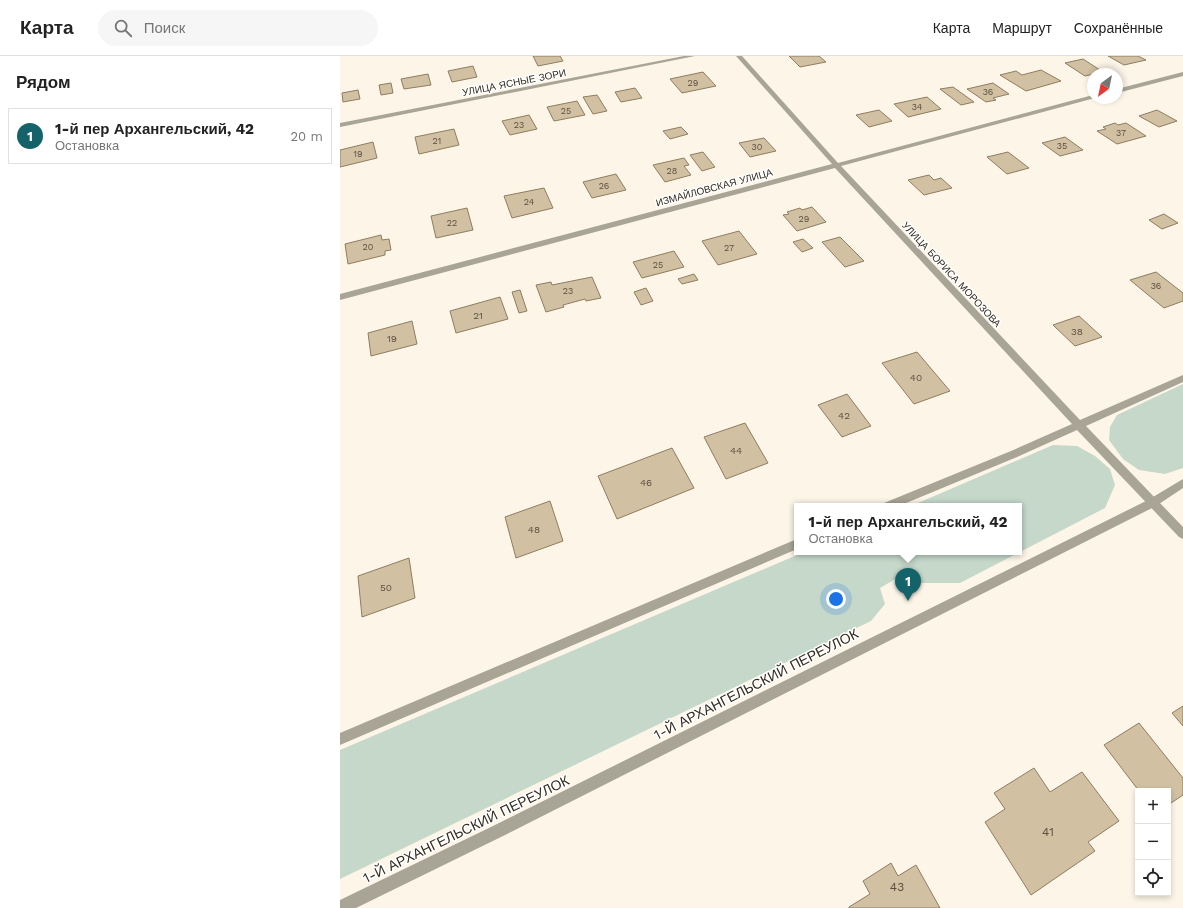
<!DOCTYPE html>
<html lang="ru">
<meta charset="utf-8">
<style>
body{margin:0;font-family:"Work Sans",sans-serif;background:#f6f6f6;color:#222}
.controls{position:absolute;right:12px;bottom:12px;display:grid;overflow:hidden;border-radius:0px;box-shadow:0 2px 6px #0003}
.controls button{width:36px;height:36px;display:grid;place-items:center;padding:0;border:0;border-bottom:1px solid #e0e0e0;background:#fff;color:#222;font:20px sans-serif}
.compass{position:absolute;left:747px;top:12px;width:36px;height:36px;border-radius:50%;background:#fff;box-shadow:0 2px 6px #0003;rotate:213deg}
.you{position:absolute;left:496px;top:543px;width:14px;height:14px;margin:-10px;border:3px solid #fff;border-radius:50%;background:#1a73e8;box-shadow:0 0 0 6px #1a73e833}
.badge{display:grid;place-items:center;width:26px;height:26px;border-radius:50%;background:#14636a;color:#fff;font-size:13px;font-weight:700}
.pin{position:absolute;translate:-50% -33px;filter:drop-shadow(0 1px 2px #0008)}
.pin::after{content:'';position:absolute;top:21px;width:14px;height:12px;background:inherit;clip-path:polygon(0 0,100% 0,50% 100%)}
.popup{position:absolute;left:454px;top:447px;width:228px;height:52px;box-sizing:border-box;display:grid;place-content:center;border-radius:0px;background:#fff;filter:drop-shadow(0 1px 3px #0005);font-size:13px;white-space:nowrap;color:#767676}
.popup b{font-size:15px;color:#222}
.popup::after{content:'';position:absolute;left:50%;top:100%;margin-left:-8px;border:8px solid transparent;border-top-color:#fff}
.list{margin:0;padding:0;list-style:none}
h2{display:flex;justify-content:space-between;align-items:center;height:52px;margin:0;padding:0 16px;font-size:17px}
h2 small{font-size:13px;font-weight:400;color:#767676}
.list li{display:grid;grid-template-columns:26px 1fr auto;gap:12px;align-items:center;box-sizing:border-box;height:56px;margin:0 8px 8px;padding:0 8px;border:1px solid #e0e0e0;border-radius:0px}
.list b{display:block;font-size:15px;white-space:nowrap}
.list p{margin:0;font-size:13px;white-space:nowrap;color:#767676}
.list em{font-size:13px;font-style:normal;color:#767676}
.icon{flex:none;width:22px;height:22px;fill:none;stroke:currentColor;stroke-width:2;stroke-linecap:round;stroke-linejoin:round}
.map{position:relative;flex:none;width:843px;height:852px;overflow:hidden}
header{display:flex;align-items:center;gap:24px;box-sizing:border-box;height:56px;padding:0 20px;background:#fff;border-bottom:1px solid #e0e0e0}
header strong{font-size:19px}
nav{display:flex;gap:22px;margin-inline-start:auto;font-size:14px}
.search{width:280px;height:36px;background:#f6f6f6;display:flex;align-items:center;gap:10px;box-sizing:border-box;padding:0 14px;border-radius:22px;color:#767676;font-size:15px}
main{display:flex}
aside{flex:1;background:#fff}
.map>svg:first-child{display:block}
.green{fill:#c5d8ca}
.building{fill:#d1c0a2;stroke:#8e7d5f}
.lines{fill:none;stroke-linecap:round;stroke-linejoin:round}
.minor{fill:#a8a496;fill-rule:evenodd}
.tertiary{fill:#a8a496;fill-rule:evenodd}
.labels{text-anchor:middle;stroke-width:3;stroke-linejoin:round;paint-order:stroke}
.far-number-label{font-size:9px;fill:#5a5040}
.far-street-label{font-size:10px;fill:#322b1f;stroke:#fff}
.number-label{font-size:10px;fill:#5a5040}
.near-number-label{font-size:12px;fill:#5a5040}
.near-street-label{font-size:14px;fill:#322b1f;stroke:#fff}
</style>
<header>
<strong>Карта</strong>
<div class="search"><svg class="icon" aria-label="search" viewBox="0 0 24 24"><circle cx="10" cy="10" r="6"/><path d="M15 15l6 6"/></svg>Поиск</div>
<nav><a>Карта</a><a>Маршрут</a><a>Сохранённые</a></nav>
</header>
<main>
<aside>
<h2>Рядом<small></small></h2>
<ul class="list">
<li><span class="badge">1</span><div><b>1-й пер Архангельский, 42</b><p>Остановка</p></div><em>20 m</em></li>
</ul>
</aside>
<div class="map">
<svg width="843" height="852" viewBox="0 0 843 852">
<rect width="100%" height="100%" fill="#fdf5e8"/>
<!-- green -->
<path class="green" d="M843 328V412L825 418 799 414 783 403 769 384 770 371 777 359Z
M713 389 737 390 755 400 770 413 775 429 765 452 620 527H580L564 518 540 532 545 548 531 565 0 823V694L464 496H679V450H571Z"/>
<!-- building -->
<path class="building" d="M193 0H220L223 5 198 10Z
M449 0H479L486 6 460 11Z
M768 0H798L806 4 784 9Z
M743 3 763 16 745 20 725 7Z
M133 10 137 21 112 26 108 15Z
M701 14 721 25 686 35 660 19 676 15 682 19Z
M363 16 376 30 342 37 330 23Z
M88 18 91 29 64 33 61 23Z
M51 27 53 37 41 39 39 29Z
M653 27 669 38 653 42 656 44 646 46 627 33Z
M613 31 634 46 621 49 600 33Z
M295 32 302 42 281 46 275 36Z
M18 34 20 43 3 46 2 37Z
M257 39 267 55 253 58 243 41Z
M587 41 601 53 568 61 554 48Z
M237 45 245 59 214 65 207 51Z
M539 54 552 65 529 71 516 59Z
M817 54 837 65 819 71 799 60Z
M189 59 197 73 170 79 162 65Z
M775 67 778 69 786 67 806 80 777 88 757 75 766 73 763 71Z
M341 71 348 78 330 83 323 75Z
M114 73 119 89 79 98 75 81Z
M725 81 743 94 720 100 702 87Z
M424 82 436 95 410 101 399 87Z
M33 86 37 102 0 111V94Z
M363 96 375 111 362 115 350 99Z
M668 96 689 112 667 118 647 101Z
M344 102 349 109 344 110 351 119 325 126 313 109Z
M276 118 286 134 252 142 243 126Z
M589 119 594 124 601 122 612 132 584 139 568 124Z
M204 132 213 152 172 162 164 140Z
M472 151 486 166 457 175 443 159 449 158 447 156 460 152 462 154Z
M127 152 133 174 96 182 91 160Z
M824 158 838 167 822 173 809 164Z
M399 175 417 198 378 209 362 185Z
M41 179 42 184 49 183 51 194 45 195V199L8 208 5 188Z
M500 181 524 205 505 211 482 186Z
M463 183 473 192 462 196 453 186Z
M334 195 344 211 302 222 293 206Z
M816 216 843 237V245L824 252 790 224Z
M354 218 358 224 342 228 338 223Z
M252 221 261 242 246 245 245 243 223 249 224 251 206 256 196 229 211 226 212 229Z
M306 232 313 245 301 249 294 236Z
M180 234 187 255 179 257 172 236Z
M160 241 168 263 116 277 110 255Z
M739 260 762 281 735 290 713 269Z
M72 265 77 288 31 300 28 277Z
M577 296 610 335 574 348 542 307Z
M507 338 531 370 502 381 478 349Z
M405 367 428 407 386 423 364 381Z
M332 392 354 432 277 463 258 420Z
M210 445 223 485 176 502 165 461Z
M69 502 75 542 22 561 18 520Z
M843 650V670L832 657Z
M799 667 843 722V739L828 749V735H799L764 689Z
M694 712 710 736 742 716 779 765 748 786 755 795 691 839 645 766 665 753 654 737Z
M551 807 558 820 576 809 600 852H509V851L530 838 523 825Z"/>
<g class="lines">
<!-- minor -->
<path class="minor" d="M344 0H355L0 71V67Z
M396 0H402L498 107 753 39V42H755L501 110 740 364 843 319V326L746 370 843 471V483L839 481 737 374 677 401 559 450H543L544 447 671 395 732 368 495 112 0 244V238L492 108Z
M843 16V20L777 37V33Z
M457 483V493L0 689V677Z"/>
<!-- tertiary -->
<path class="tertiary" d="M843 423V432L816 450 163 780 16 852H0V844L153 770 808 444Z"/>
</g>
<g class="labels">
<!-- far-number labels -->
<g class="far-number-label">
<text x="353" y="30">29</text>
<text x="648" y="39">36</text>
<text x="577" y="54">34</text>
<text x="226" y="58">25</text>
<text x="179" y="72">23</text>
<text x="781" y="80">37</text>
<text x="97" y="88">21</text>
<text x="722" y="93">35</text>
<text x="417" y="94">30</text>
<text x="18" y="101">19</text>
<text x="332" y="118">28</text>
<text x="264" y="133">26</text>
<text x="189" y="149">24</text>
<text x="464" y="166">29</text>
<text x="112" y="170">22</text>
<text x="28" y="194">20</text>
<text x="389" y="195">27</text>
<text x="318" y="212">25</text>
<text x="816" y="233">36</text>
<text x="228" y="238">23</text>
</g>
<!-- far-street labels -->
<g class="far-street-label">
<text transform="translate(174 26) rotate(-11)" y="4">УЛИЦА ЯСНЫЕ ЗОРИ</text>
<text transform="translate(374 131) rotate(-15)" y="4">ИЗМАЙЛОВСКАЯ УЛИЦА</text>
<text transform="translate(612 218) rotate(47)" y="4">УЛИЦА БОРИСА МОРОЗОВА</text>
</g>
<!-- number labels -->
<g class="number-label">
<text x="138" y="263">21</text>
<text x="737" y="279">38</text>
<text x="52" y="286">19</text>
<text x="576" y="325">40</text>
<text x="504" y="363">42</text>
<text x="396" y="398">44</text>
<text x="306" y="430">46</text>
<text x="194" y="477">48</text>
<text x="46" y="535">50</text>
</g>
<!-- near-number labels -->
<g class="near-number-label">
<text x="708" y="780">41</text>
<text x="557" y="835">43</text>
</g>
<!-- near-street labels -->
<g class="near-street-label">
<text transform="translate(416 628) rotate(-27)" y="5">1-Й АРХАНГЕЛЬСКИЙ ПЕРЕУЛОК</text>
<text transform="translate(126 773) rotate(-26)" y="5">1-Й АРХАНГЕЛЬСКИЙ ПЕРЕУЛОК</text>
</g>
</g>
</svg>
<div class="controls">
<button>+</button>
<button>−</button>
<button><svg class="icon" aria-label="locate" viewBox="0 0 24 24"><circle cx="12" cy="12" r="6"/><path d="M12 2v4M12 18v4M2 12h4M18 12h4"/></svg></button>
</div>
<svg class="compass" viewBox="-18 -18 36 36"><path d="M0-13l5 13h-10z" fill="#e53935"/><path d="M0 13l5-13h-10z" fill="#767676"/></svg>
<div class="you"></div>
<div class="pin badge" style="left:568px;top:545px">1</div>
<div class="popup"><b>1-й пер Архангельский, 42</b>Остановка</div>
</div>
</main>
